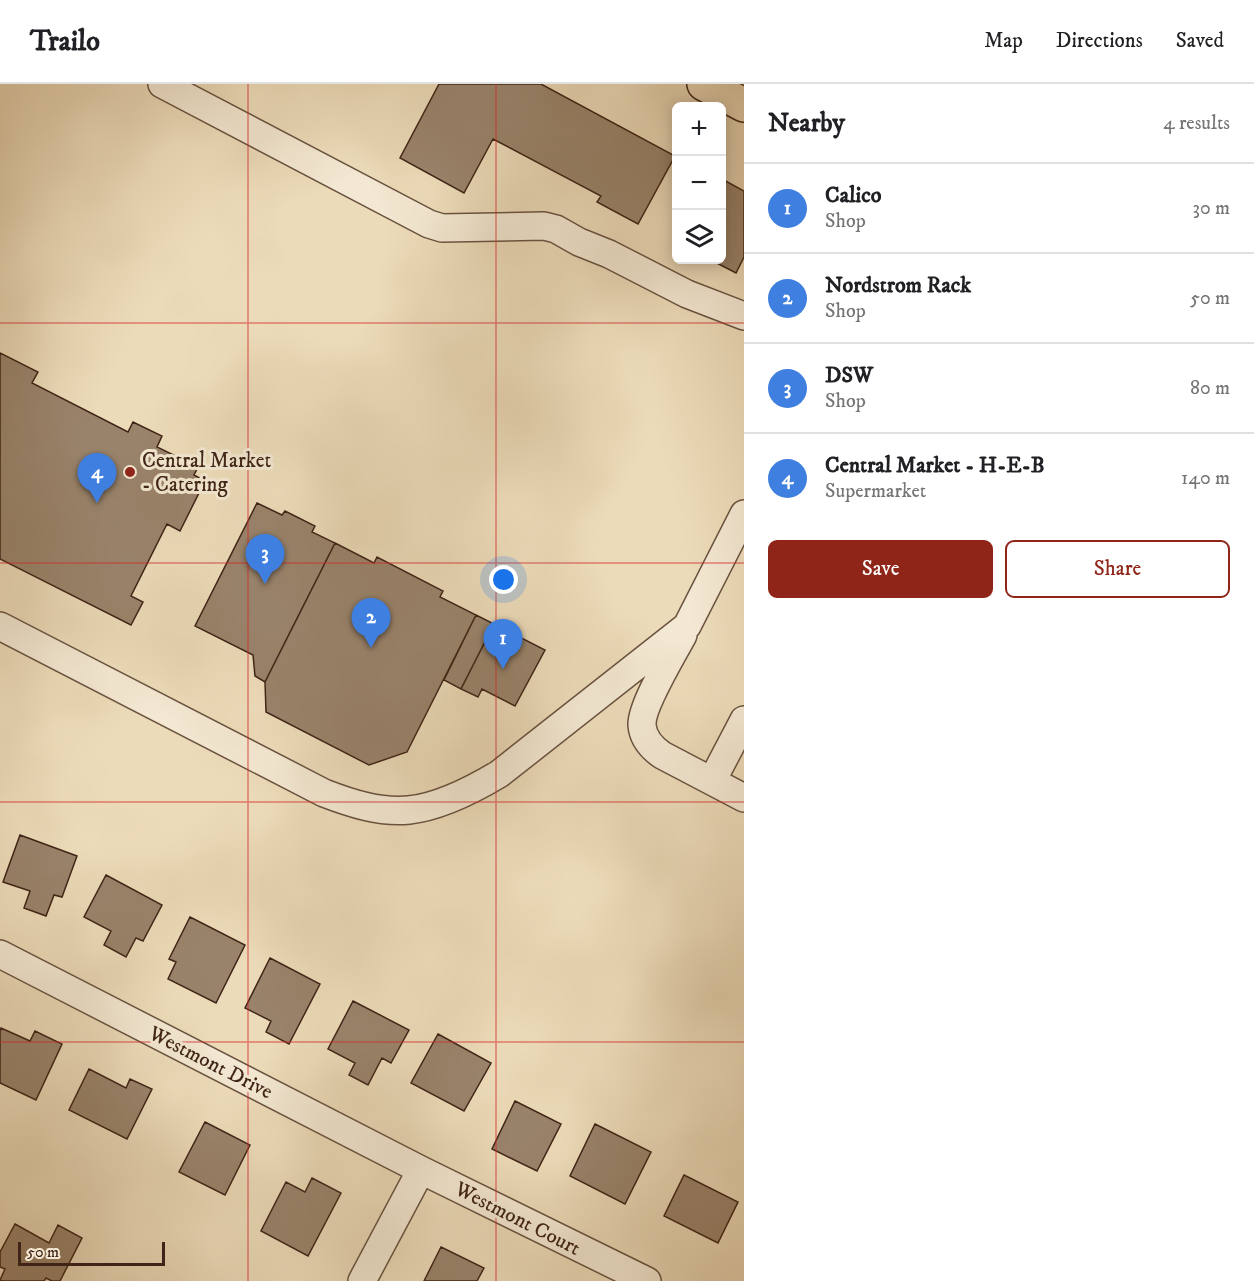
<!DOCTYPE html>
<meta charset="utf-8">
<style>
body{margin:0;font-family:"IM FELL DW Pica",serif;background:#f6f6f6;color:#202124}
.controls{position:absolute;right:18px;top:18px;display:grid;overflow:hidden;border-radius:9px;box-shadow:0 3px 15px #0003}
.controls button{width:54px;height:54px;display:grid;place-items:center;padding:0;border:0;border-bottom:2px solid #e0e0e0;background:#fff;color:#202124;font:30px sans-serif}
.scale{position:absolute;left:18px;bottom:15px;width:147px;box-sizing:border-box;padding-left:6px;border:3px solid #3f2417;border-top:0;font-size:16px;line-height:21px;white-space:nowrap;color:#3f2417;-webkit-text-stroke:4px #f3e8d2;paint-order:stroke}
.you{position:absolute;left:504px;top:496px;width:21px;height:21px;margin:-15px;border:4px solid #fff;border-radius:50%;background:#1a73e8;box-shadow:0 0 0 9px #1a73e833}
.badge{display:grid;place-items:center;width:39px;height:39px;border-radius:50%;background:#8f2418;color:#fff;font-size:20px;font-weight:700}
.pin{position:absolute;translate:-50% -50px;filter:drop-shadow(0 2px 3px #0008)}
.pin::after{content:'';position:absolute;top:32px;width:21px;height:18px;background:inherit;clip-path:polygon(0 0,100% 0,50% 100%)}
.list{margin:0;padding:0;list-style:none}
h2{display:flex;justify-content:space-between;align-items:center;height:78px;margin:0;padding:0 24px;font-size:26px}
h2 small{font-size:20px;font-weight:400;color:#757577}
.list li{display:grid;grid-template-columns:39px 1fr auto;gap:18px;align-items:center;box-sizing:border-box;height:90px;padding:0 24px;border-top:2px solid #e0e0e0}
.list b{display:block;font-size:22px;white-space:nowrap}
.list p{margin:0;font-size:20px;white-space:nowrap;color:#757577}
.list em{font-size:20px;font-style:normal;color:#757577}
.actions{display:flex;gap:12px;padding:18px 24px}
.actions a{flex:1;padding:14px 0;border:2px solid #8f2418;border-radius:9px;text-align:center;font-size:21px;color:#8f2418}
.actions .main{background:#8f2418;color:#fff}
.icon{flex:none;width:33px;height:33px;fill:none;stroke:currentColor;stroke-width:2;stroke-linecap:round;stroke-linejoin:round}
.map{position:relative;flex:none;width:744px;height:1197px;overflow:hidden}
header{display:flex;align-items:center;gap:36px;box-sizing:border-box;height:84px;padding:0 30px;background:#fff;border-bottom:2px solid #e0e0e0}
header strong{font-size:28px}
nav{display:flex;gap:33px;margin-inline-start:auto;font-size:21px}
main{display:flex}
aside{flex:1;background:#fff}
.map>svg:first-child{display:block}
.building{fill:#99836b;stroke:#3f2417;stroke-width:1.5}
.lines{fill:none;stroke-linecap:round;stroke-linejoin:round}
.minor-casing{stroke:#6a5240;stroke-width:30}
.major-casing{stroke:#3f2417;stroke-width:36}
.minor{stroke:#f3e8d2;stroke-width:27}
.major{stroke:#ecdbb9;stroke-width:33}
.grid{fill:none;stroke:#d62828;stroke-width:1.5;stroke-opacity:0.55}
.poi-dot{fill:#8f2418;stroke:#f3e8d2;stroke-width:2}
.labels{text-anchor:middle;stroke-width:6;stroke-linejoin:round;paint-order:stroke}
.poi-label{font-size:21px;fill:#3f2417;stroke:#f3e8d2;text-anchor:start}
.street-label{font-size:21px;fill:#3f2417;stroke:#f3e8d2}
</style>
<header>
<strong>Trailo</strong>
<nav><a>Map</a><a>Directions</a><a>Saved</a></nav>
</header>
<main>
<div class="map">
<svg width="744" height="1197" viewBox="0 0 744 1197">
<rect width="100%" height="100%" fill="#ecdbb9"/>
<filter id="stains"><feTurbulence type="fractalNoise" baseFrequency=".00333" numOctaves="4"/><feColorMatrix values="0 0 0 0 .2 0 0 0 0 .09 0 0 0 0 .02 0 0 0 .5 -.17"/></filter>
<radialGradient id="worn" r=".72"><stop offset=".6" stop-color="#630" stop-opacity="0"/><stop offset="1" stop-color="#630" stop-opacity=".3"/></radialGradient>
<!-- building -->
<path class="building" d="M439 0H541L675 72 638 140 597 118 601 112 493 55 464 109 400 74Z
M722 95 744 107V173L736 189 711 176H722Z
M0 269 38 288 32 299 128 348 133 338 162 352 157 363 198 383 194 391 205 397 180 447 167 440 131 512 143 518 131 541 0 475Z
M257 419 282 431 285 427 315 442 312 448 335 459 265 598 255 592 253 571 195 542Z
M335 459 374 479 377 473 443 507 440 513 476 531 407 668 369 681 266 628 265 598Z
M476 531 494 540 461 605 444 596Z
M494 540 545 566 515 622 482 605 478 613 461 605Z
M20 751 77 772 62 813 54 811 46 832 24 824 30 807 3 798Z
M106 791 162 821 143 857 136 854 126 873 104 861 111 847 84 833Z
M190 833 245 861 216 919 168 895 176 878 169 875Z
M270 874 320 900 289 960 266 948 271 937 245 924Z
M353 917 409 946 391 979 382 974 368 1001 349 991 355 979 328 965Z
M1 944 30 957 35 947 62 960 36 1016 0 999V947Z
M438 950 491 979 464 1027 411 999Z
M89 985 126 1004 130 995 152 1005 127 1055 69 1026Z
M515 1017 561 1040 537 1087 492 1065Z
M205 1038 250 1061 225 1111 179 1088Z
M595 1040 651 1068 625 1120 570 1092Z
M684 1091 738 1118 718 1159 664 1132Z
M312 1094 341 1109 308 1172 261 1147 286 1098 305 1108Z
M15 1140 49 1159 58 1141 82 1154 60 1197H52L46 1194 44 1197H3L0 1196 5 1185 0 1183V1168Z
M441 1163 484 1184 477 1197H424Z"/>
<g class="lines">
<!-- minor casing -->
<g class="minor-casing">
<path id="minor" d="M162 0 429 140 442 144 544 142 556 145 579 158 609 170 687 210 744 232
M0 542 324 709C350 719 380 729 409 726 439 723 474 705 499 690L687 542 744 430
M683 551C673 570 641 622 642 641 643 655 652 664 662 671L744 714
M712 697 744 636
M0 870 421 1086 647 1197
M362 1197 421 1086"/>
</g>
<!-- major casing -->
<g class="major-casing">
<path id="major" d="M704 0 744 21"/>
</g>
<!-- minor -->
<use href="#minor" class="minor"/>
<!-- major -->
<use href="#major" class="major"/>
</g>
<!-- grid -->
<path class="grid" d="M248 0V1197M496 0V1197M0 239H744M0 479H744M0 718H744M0 958H744"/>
<!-- markers -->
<circle class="poi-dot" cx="130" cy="388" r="6"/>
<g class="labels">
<!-- poi labels -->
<g class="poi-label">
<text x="142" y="383">Central Market<tspan x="142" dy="24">- Catering</tspan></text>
</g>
<!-- street labels -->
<g class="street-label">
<text transform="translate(211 978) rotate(27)" y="7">Westmont Drive</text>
<text transform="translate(518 1134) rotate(27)" y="7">Westmont Court</text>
</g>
</g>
<rect width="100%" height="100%" filter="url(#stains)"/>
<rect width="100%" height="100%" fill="url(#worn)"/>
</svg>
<div class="controls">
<button>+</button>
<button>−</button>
<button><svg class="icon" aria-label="layers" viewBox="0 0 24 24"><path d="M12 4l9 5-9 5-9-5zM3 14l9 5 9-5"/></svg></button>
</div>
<div class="scale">50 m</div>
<div class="you"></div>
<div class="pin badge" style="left:503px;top:585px;background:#3f7fe0">1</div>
<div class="pin badge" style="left:371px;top:564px;background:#3f7fe0">2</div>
<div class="pin badge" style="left:265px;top:500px;background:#3f7fe0">3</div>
<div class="pin badge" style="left:97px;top:419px;background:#3f7fe0">4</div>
</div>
<aside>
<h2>Nearby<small>4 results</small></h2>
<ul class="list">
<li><span class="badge" style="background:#3f7fe0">1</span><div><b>Calico</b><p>Shop</p></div><em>30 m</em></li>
<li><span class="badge" style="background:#3f7fe0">2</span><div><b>Nordstrom Rack</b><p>Shop</p></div><em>50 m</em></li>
<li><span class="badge" style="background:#3f7fe0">3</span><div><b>DSW</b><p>Shop</p></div><em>80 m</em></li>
<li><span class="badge" style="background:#3f7fe0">4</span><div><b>Central Market - H-E-B</b><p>Supermarket</p></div><em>140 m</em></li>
</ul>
<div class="actions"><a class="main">Save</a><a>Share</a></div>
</aside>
</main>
